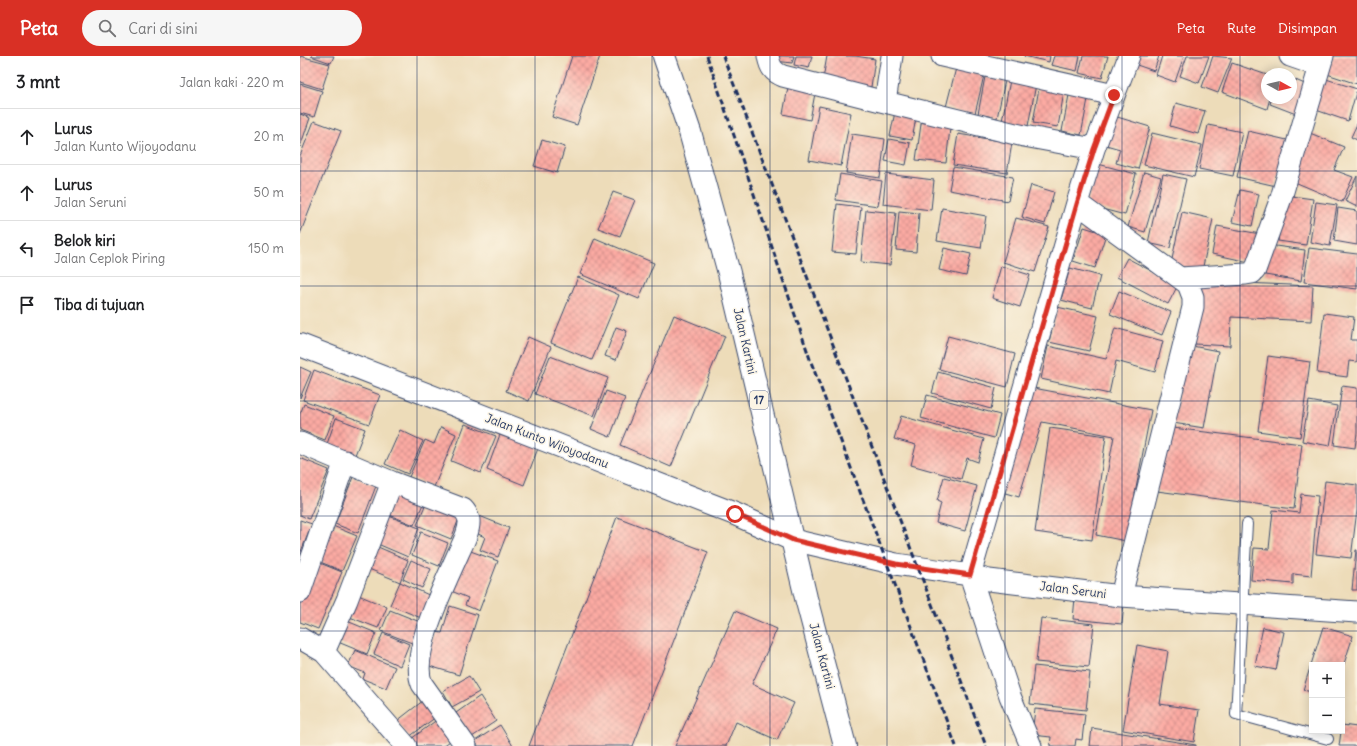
<!DOCTYPE html>
<html lang="id">
<meta charset="utf-8">
<style>
body{margin:0;font-family:Delius,sans-serif;background:#f6f6f6;color:#202124}
.controls{position:absolute;right:12px;bottom:12px;display:grid;overflow:hidden;border-radius:0px;box-shadow:0 2px 10px #0003}
.controls button{width:36px;height:36px;display:grid;place-items:center;padding:0;border:0;border-bottom:1px solid #e0e0e0;background:#fff;color:#202124;font:20px sans-serif}
.compass{position:absolute;left:961px;top:12px;width:36px;height:36px;border-radius:50%;background:#fff;box-shadow:0 2px 10px #0003;rotate:98deg}
.stop{position:absolute;width:12px;height:12px;margin:-9px;border:3px solid #d93025;border-radius:50%;background:#fff}
.stop.end{background:#d93025;border-color:#fff;box-shadow:0 1px 4px #0008}
.list{margin:0;padding:0;list-style:none}
h2{display:flex;justify-content:space-between;align-items:center;height:52px;margin:0;padding:0 16px;font-size:17px}
h2 small{font-size:13px;font-weight:400;color:#757577}
.list li{display:grid;grid-template-columns:26px 1fr auto;gap:12px;align-items:center;box-sizing:border-box;height:56px;padding:0 16px;border-top:1px solid #e0e0e0}
.list b{display:block;font-size:15px;white-space:nowrap}
.list p{margin:0;font-size:13px;white-space:nowrap;color:#757577}
.list em{font-size:13px;font-style:normal;color:#757577}
.icon{flex:none;width:22px;height:22px;fill:none;stroke:currentColor;stroke-width:2;stroke-linecap:round;stroke-linejoin:round}
.map{position:relative;flex:none;width:1057px;height:690px;overflow:hidden}
header{display:flex;align-items:center;gap:24px;box-sizing:border-box;height:56px;padding:0 20px;background:#d93025;color:#fff}
header strong{font-size:19px}
nav{display:flex;gap:22px;margin-inline-start:auto;font-size:14px}
.search{width:280px;height:36px;background:#f6f6f6;display:flex;align-items:center;gap:10px;box-sizing:border-box;padding:0 14px;border-radius:22px;color:#757577;font-size:15px}
main{display:flex}
aside{flex:1;background:#fff}
.map>svg:first-child{display:block}
.building{fill:url(#building-cross-hatch)}
.lines{fill:none;stroke-linecap:round;stroke-linejoin:round}
.lane-casing{stroke:#3a496c;stroke-width:12}
.street-casing{stroke:#3a496c;stroke-width:23}
.secondary-casing{stroke:#3a496c;stroke-width:24}
.highway-casing{stroke:#3a496c;stroke-width:24}
.lane{stroke:#fff;stroke-width:10}
.street{stroke:#fff;stroke-width:21}
.secondary{stroke:#fff;stroke-width:22}
.highway{stroke:#fff;stroke-width:22}
.rail{stroke:#1b2f5e;stroke-width:3;stroke-dasharray:6 3;stroke-linecap:butt}
.route{stroke:#d93025;stroke-width:5}
.grid{fill:none;stroke:#1b2f5e;stroke-width:1;stroke-opacity:0.55}
.labels{text-anchor:middle;stroke-width:3;stroke-linejoin:round;paint-order:stroke}
.shield{fill:#fcf5e5;stroke:#5e6a86;stroke-width:1}
.shield-label{font-size:11px;font-weight:bold;fill:#1b2f5e}
.street-label{font-size:12px;fill:#1b2f5e;stroke:#fcf5e5}
</style>
<header>
<strong>Peta</strong>
<div class="search"><svg class="icon" aria-label="search" viewBox="0 0 24 24"><circle cx="10" cy="10" r="6"/><path d="M15 15l6 6"/></svg>Cari di sini</div>
<nav><a>Peta</a><a>Rute</a><a>Disimpan</a></nav>
</header>
<main>
<aside>
<h2>3 mnt<small>Jalan kaki · 220 m</small></h2>
<ul class="list">
<li><svg class="icon" aria-label="ahead" viewBox="0 0 24 24"><path d="M12 20V5M6 11l6-6 6 6"/></svg><div><b>Lurus</b><p>Jalan Kunto Wijoyodanu</p></div><em>20 m</em></li>
<li><svg class="icon" aria-label="ahead" viewBox="0 0 24 24"><path d="M12 20V5M6 11l6-6 6 6"/></svg><div><b>Lurus</b><p>Jalan Seruni</p></div><em>50 m</em></li>
<li><svg class="icon" aria-label="left" viewBox="0 0 24 24"><path d="M17 20v-9H6M10 6l-5 5 5 5"/></svg><div><b>Belok kiri</b><p>Jalan Ceplok Piring</p></div><em>150 m</em></li>
<li><svg class="icon" aria-label="arrive" viewBox="0 0 24 24"><path d="M6 21V4h12l-3 4 3 4H6"/></svg><div><b>Tiba di tujuan</b></div></li>
</ul>
</aside>
<div class="map">
<svg width="1057" height="690" viewBox="0 0 1057 690">
<defs>
<pattern id="building-cross-hatch" width="8" height="8" patternUnits="userSpaceOnUse"><rect width="8" height="8" fill="#fcaaa3"/><path d="M0 0l8 8M0 8l8-8" fill="none" stroke="#cb8b88"/></pattern>
</defs>
<rect width="100%" height="100%" fill="#fcf5e5"/>
<filter id="ink" filterUnits="userSpaceOnUse"><feTurbulence type="fractalNoise" baseFrequency=".025" numOctaves="2"/><feDisplacementMap in="SourceGraphic" scale="8" xChannelSelector="R" yChannelSelector="G"/><feConvolveMatrix kernelMatrix="1 2 1 2 8 2 1 2 1" color-interpolation-filters="sRGB"/></filter>
<filter id="wash" filterUnits="userSpaceOnUse"><feTurbulence type="fractalNoise" baseFrequency=".012" numOctaves="4" result="noise"/><feDisplacementMap in="SourceGraphic" scale="16" xChannelSelector="R" yChannelSelector="G"/><feGaussianBlur stdDeviation="0.9" result="paint"/><feColorMatrix in="noise" values="0 0 0 0 0 0 0 0 0 0 0 0 0 0 0 0 0 1.4 0 .05"/><feComposite in="paint" operator="in"/></filter>
<g filter="url(#wash)">
<rect width="100%" height="100%" fill="#eddcb9"/>
<g id="blocks">
<!-- building -->
<path class="building" d="M0 0 30 8 22 33 0 26Z
M11 0H34L31 7Z
M272 0H300L277 69 252 61Z
M476 0H494L492 7 475 5Z
M496 0H512L509 12 494 9Z
M527 0H555L575 3 571 31 523 23Z
M724 0H750L749 6Z
M754 0H780L777 15 751 9Z
M783 0H808L802 22 779 17Z
M837 0H859L854 15 834 8Z
M862 0H884L875 26 856 19Z
M887 0H909L899 27 880 20Z
M913 0 932 2 918 37 902 31Z
M1033 0H1057V28L1027 18Z
M932 7 967 19V42H970L967 53 922 36Z
M656 12 684 19 675 58 646 51Z
M711 19 737 23 728 70 702 65Z
M685 21 705 25 697 62 678 58Z
M991 22 1007 29 996 58 970 48 972 42H991Z
M1023 22 1057 33 1048 65 1013 53Z
M489 26 516 32 510 64 483 58Z
M740 26 765 30 758 71 733 67Z
M0 28 22 35 14 61 0 57Z
M770 34 789 38 781 79 762 75Z
M876 47 905 55 898 78 870 70Z
M519 50 551 57 541 110 509 104Z
M596 51 617 56 612 84 590 80Z
M0 58 10 62 0 91Z
M814 60 850 71 838 113 816 107 820 93 806 89Z
M622 61 651 64 646 107 616 104Z
M14 65 41 75 0 178V100Z
M1057 68V84L1051 81Z
M908 69 942 76 933 120 899 113Z
M948 75 987 84 976 130 937 121Z
M852 77 902 89 894 121 844 109Z
M1010 77 1044 91 1034 114 1053 121 1042 146 990 124Z
M552 78 585 83 580 122 546 117Z
M658 78 712 87 707 117 653 109Z
M589 83 610 87 606 109 585 105Z
M242 84 265 91 257 117 234 110Z
M798 108 836 118 825 159 787 149Z
M653 111 713 121 708 145 649 134Z
M844 116 861 121 845 176 828 171Z
M540 118 582 125 578 150 536 144Z
M586 118 634 124 631 154 583 148Z
M863 118 886 123 870 192 848 187Z
M1057 120V151L1045 145Z
M731 129 754 136 745 168 722 161Z
M940 134 959 138 952 170 932 166Z
M313 136 335 144 320 180 298 172Z
M985 139 1013 143 1006 189 978 185Z
M1016 146 1037 149 1030 190 1010 186Z
M537 148 561 151 556 198 532 196Z
M642 152 686 160 681 192 637 185Z
M1038 152 1057 155V189L1034 185Z
M566 154 596 157 590 209 561 206Z
M599 155 619 157 616 196 596 194Z
M882 156 913 163 902 215 871 208Z
M716 162 749 171 735 216 703 206Z
M917 170 960 178 954 207 912 198Z
M784 171 806 178 795 212 773 205Z
M295 182 354 207 339 243 280 218Z
M968 189 1005 194 1001 225 965 219Z
M644 192 671 198 666 220 639 214Z
M1009 192 1057 198V233L1004 226Z
M827 202 878 229 868 248 817 221Z
M701 210 730 219 720 251 692 242Z
M770 212 800 220 792 252 761 244Z
M278 221 319 239 292 304 251 287Z
M898 225 1013 230 1011 265 931 261 930 290 895 288Z
M819 235 871 256 862 279 810 258Z
M757 251 798 260 789 295 749 286Z
M1024 257 1054 261 1051 284H1057V306L1049 305 1047 321 1017 317Z
M374 259 425 280 371 411 320 389Z
M316 271 327 275 316 304 305 300Z
M815 272 863 285 855 316 816 305 809 338 741 323 748 290 806 303Z
M648 280 715 298 707 331 639 313Z
M228 281 251 291 229 345 206 335Z
M887 289 918 295 904 372 873 367Z
M250 300 308 322 294 360 235 338Z
M968 300 1010 306 1000 381 958 375Z
M0 311 11 316 0 342Z
M14 314 80 339 69 368 3 344Z
M638 316 696 332 691 353 632 337Z
M1042 330 1057 332V377L1055 392 1034 389Z
M728 331 851 354 826 485 796 479 814 380 742 366 719 441 695 434Z
M306 335 325 342 310 381 291 373Z
M627 339 700 359 694 382 621 362Z
M1009 345 1037 350 1030 390 1002 385Z
M4 348 34 360 25 384 0 374V358Z
M601 360 684 383 678 406 667 402 661 423 611 409 616 389 594 383Z
M36 362 65 373 55 399 27 388Z
M165 368 196 380 181 417 151 405Z
M141 371 156 378 134 431 109 421 125 384 134 388Z
M865 371 1002 388 994 453 857 435Z
M750 372 806 380 792 484 735 476Z
M202 373 240 387 224 429 187 414Z
M100 374 123 385 108 418 85 408Z
M0 402 29 414 9 463 0 459Z
M53 421 76 430 58 477 35 468Z
M644 421 677 430 665 475 636 467 641 447 637 445Z
M1025 425 1057 429V454L1051 502 1016 498Z
M95 437 123 448 114 469 87 458Z
M1001 438 1018 440 1011 520 993 518V528L951 524 954 492 969 493 973 454 999 457Z
M126 447 160 460 151 483 117 469Z
M84 458 119 472 108 501 73 486Z
M177 459 209 472 198 501 180 494 185 481 171 475Z
M317 461 408 496 333 690H229Z
M0 464 12 468 0 498Z
M28 468 57 480 42 515 13 503Z
M121 476 148 487 139 510 112 499Z
M78 491 108 504 100 526 69 513Z
M165 493 198 505 179 555 165 549 168 542 149 534Z
M1056 494H1057V534H1052Z
M111 504 131 513 122 532 103 523Z
M15 505 42 516 18 573 0 566V543Z
M100 526 131 540 121 562 90 549Z
M56 538 87 551 78 572 47 560Z
M775 542 824 547 822 568 773 563Z
M150 550 178 559 159 619 126 609 136 576 142 577Z
M90 554 120 566 112 587 81 575Z
M435 555 477 573 452 628 494 647 477 684 436 666 426 690H375Z
M741 562 794 568 789 611 736 606Z
M47 565 76 577 67 598 38 586Z
M963 571 984 576 976 614 955 610Z
M1023 571 1053 580 1042 614V609H1012V636L1003 634Z
M83 577 109 588 100 610 74 598Z
M837 589 868 595 860 648 899 654 894 686 823 674Z
M55 594 95 611 86 632 63 623 65 617 48 610Z
M734 610 790 616 786 654 730 648Z
M169 620 179 636 152 651 143 635Z
M180 640 196 665 172 681 156 657Z
M124 644 136 661 109 681 97 665Z
M735 653 785 658 782 684 776 683 775 690H750L751 681 732 679Z
M138 663 153 683 143 690H116L111 683Z
M200 669 213 690H178L175 685Z
M1042 669 1057 671V690H1039Z
M792 672 896 689V690H790Z"/>
</g>
</g>
<g filter="url(#ink)">
<use href="#blocks" fill-opacity="0" stroke="#3a496c" stroke-width="1"/>
<g class="lines">
<!-- lane casing -->
<g class="lane-casing">
<path id="lane" d="M947 468 936 658 1028 683"/>
</g>
<!-- street casing -->
<g class="street-casing">
<path id="street" d="M468 0C470 11 473 16 483 20L585 46
M592 0 585 46 724 80 794 93
M642 0 814 39
M990 0 1019 10
M777 147 888 228 893 241V251L821 540
M880 222 946 218 952 217 955 214 981 142 1023 0
M0 387 92 426 163 453C166 456 168 460 169 464 170 475 162 489 158 498 145 528 109 599 122 628L166 690
M493 484 596 508 670 519 689 524 821 540 1057 556
M0 536 45 405
M0 582 24 596 106 690
M24 596 47 544 92 426
M731 690 710 640 670 519 777 147 794 93 829 0"/>
</g>
<!-- secondary casing -->
<g class="secondary-casing">
<path id="secondary" d="M0 289 435 458 493 484"/>
</g>
<!-- highway casing -->
<g class="highway-casing">
<path id="highway" d="M364 0 390 76 429 217 506 542 545 690"/>
</g>
<!-- lane -->
<use href="#lane" class="lane"/>
<!-- street -->
<use href="#street" class="street"/>
<!-- secondary -->
<use href="#secondary" class="secondary"/>
<!-- highway -->
<use href="#highway" class="highway"/>
<!-- rail -->
<path class="rail" d="M407 0 511 306 656 690
M423 0 686 690"/>
</g>
</g>
<g class="lines" filter="url(#ink)">
<!-- route -->
<path class="route" d="M435 458 493 484 596 508 670 519 777 148 794 93 814 39"/>
</g>
<!-- grid -->
<path class="grid" d="M117 0V690M235 0V690M352 0V690M470 0V690M587 0V690M705 0V690M822 0V690M940 0V690M0 115H1057M0 230H1057M0 345H1057M0 460H1057M0 575H1057"/>
<g class="labels">
<!-- shield labels -->
<rect class="shield" x="450" y="335" width="18" height="18" rx="3"/>
<g class="shield-label">
<text x="459" y="348">17</text>
</g>
<!-- street labels -->
<g class="street-label">
<text transform="translate(445 285) rotate(77)" y="4">Jalan Kartini</text>
<text transform="translate(247 385) rotate(21)" y="4">Jalan Kunto Wijoyodanu</text>
<text transform="translate(773 534) rotate(7)" y="4">Jalan Seruni</text>
<text transform="translate(522 600) rotate(75)" y="4">Jalan Kartini</text>
</g>
</g>
</svg>
<div class="controls">
<button>+</button>
<button>−</button>
</div>
<svg class="compass" viewBox="-18 -18 36 36"><path d="M0-13l5 13h-10z" fill="#e53935"/><path d="M0 13l5-13h-10z" fill="#757577"/></svg>
<div class="stop" style="left:435px;top:458px"></div>
<div class="stop end" style="left:814px;top:39px"></div>
</div>
</main>
